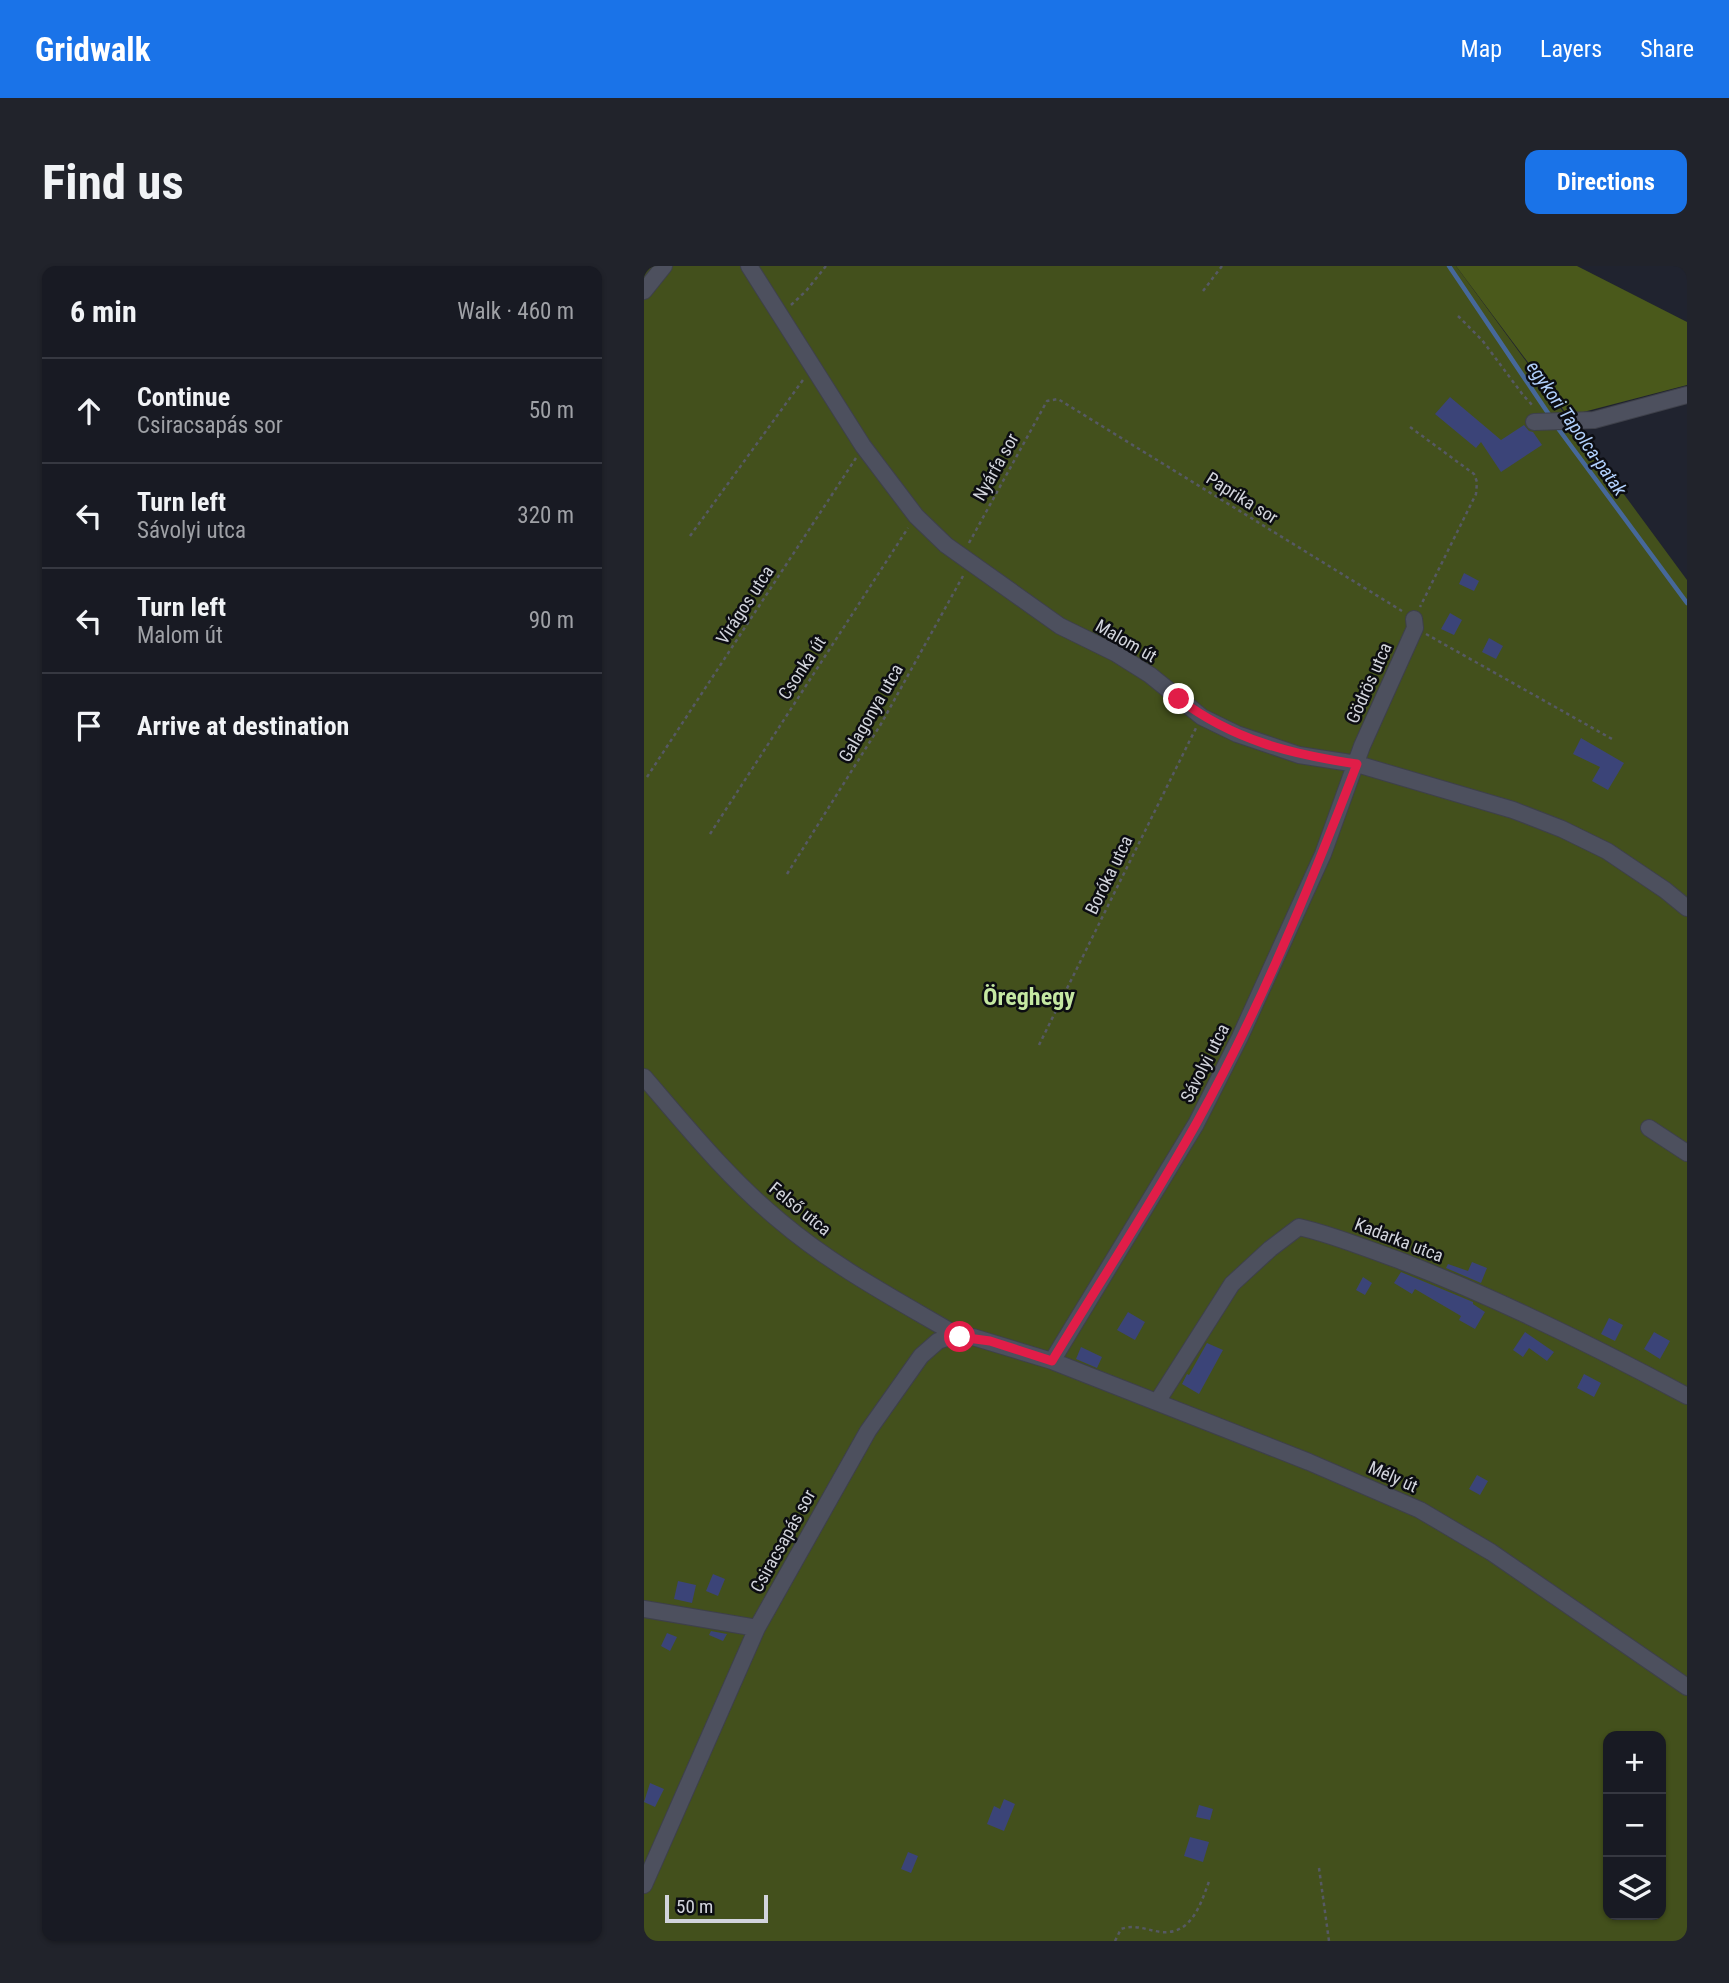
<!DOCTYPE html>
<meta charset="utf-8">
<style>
body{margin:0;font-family:"Roboto Condensed",sans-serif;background:#21232b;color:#f1f3f6}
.controls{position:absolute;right:21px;bottom:21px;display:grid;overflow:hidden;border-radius:14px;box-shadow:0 2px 5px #0004}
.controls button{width:63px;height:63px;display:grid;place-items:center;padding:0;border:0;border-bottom:2px solid #363841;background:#181a23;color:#f1f3f6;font:35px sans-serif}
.scale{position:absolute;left:21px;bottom:18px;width:103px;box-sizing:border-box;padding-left:7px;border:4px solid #d2d4dc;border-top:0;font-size:19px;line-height:24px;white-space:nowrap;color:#d2d4dc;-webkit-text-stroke:5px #0c0d12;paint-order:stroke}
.stop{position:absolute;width:21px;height:21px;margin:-16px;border:5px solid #e11d48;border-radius:50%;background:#fff}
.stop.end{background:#e11d48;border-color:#fff;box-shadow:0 2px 7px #0008}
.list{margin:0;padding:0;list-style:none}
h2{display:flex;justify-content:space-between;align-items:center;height:91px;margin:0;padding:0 28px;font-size:30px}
h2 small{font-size:23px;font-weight:400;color:#9fa1a6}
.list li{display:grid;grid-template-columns:46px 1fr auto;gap:21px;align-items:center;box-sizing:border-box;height:105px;padding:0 28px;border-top:2px solid #363841}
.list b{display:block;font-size:26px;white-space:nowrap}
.list p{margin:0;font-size:23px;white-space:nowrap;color:#9fa1a6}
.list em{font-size:23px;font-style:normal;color:#9fa1a6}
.icon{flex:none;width:38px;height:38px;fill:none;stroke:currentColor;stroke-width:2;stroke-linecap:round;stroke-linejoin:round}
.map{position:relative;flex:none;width:1043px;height:1675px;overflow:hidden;border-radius:14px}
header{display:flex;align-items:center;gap:42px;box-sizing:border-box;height:98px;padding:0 35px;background:#1a73e8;color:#fff}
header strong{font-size:33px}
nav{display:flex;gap:38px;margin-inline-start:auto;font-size:24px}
.intro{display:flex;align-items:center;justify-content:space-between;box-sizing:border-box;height:168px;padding:0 42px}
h1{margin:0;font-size:49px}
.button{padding:18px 32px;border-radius:14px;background:#1a73e8;color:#fff;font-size:24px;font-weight:700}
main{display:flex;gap:42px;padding:0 42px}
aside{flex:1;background:#181a23;border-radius:14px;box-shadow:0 2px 5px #0004}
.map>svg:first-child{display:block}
.green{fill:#43501c;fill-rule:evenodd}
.forest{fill:#4a591b}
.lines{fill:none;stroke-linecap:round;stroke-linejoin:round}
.stream{stroke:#46689a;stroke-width:4.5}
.building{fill:#3b4478}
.minor-casing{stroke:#3e404a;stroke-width:18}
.path{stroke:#565963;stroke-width:2.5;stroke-dasharray:3.5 3.5;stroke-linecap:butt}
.minor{stroke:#4d505e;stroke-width:16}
.route{stroke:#e11d48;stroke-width:9}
.labels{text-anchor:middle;stroke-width:5;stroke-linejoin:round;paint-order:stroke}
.street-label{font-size:18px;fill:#d2d4dc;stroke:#0c0d12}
.water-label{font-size:19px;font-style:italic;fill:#b2d1fd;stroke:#0c0d12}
.district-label{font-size:24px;font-weight:bold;fill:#c5e8a2;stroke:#0c0d12}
</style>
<header>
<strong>Gridwalk</strong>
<nav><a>Map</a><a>Layers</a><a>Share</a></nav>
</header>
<div class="intro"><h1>Find us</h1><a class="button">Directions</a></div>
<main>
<aside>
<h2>6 min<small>Walk · 460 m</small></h2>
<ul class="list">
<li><svg class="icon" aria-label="ahead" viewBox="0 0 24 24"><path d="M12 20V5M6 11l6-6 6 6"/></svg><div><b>Continue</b><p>Csiracsapás sor</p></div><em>50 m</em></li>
<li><svg class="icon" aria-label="left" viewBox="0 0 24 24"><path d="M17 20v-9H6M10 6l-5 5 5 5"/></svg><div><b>Turn left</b><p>Sávolyi utca</p></div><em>320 m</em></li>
<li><svg class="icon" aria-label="left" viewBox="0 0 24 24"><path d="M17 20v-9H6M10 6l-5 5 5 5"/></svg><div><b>Turn left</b><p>Malom út</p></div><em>90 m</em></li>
<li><svg class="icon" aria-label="arrive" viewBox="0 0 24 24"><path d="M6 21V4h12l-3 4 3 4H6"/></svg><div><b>Arrive at destination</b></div></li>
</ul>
</aside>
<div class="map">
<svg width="1043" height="1675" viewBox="0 0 1043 1675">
<rect width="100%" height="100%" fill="#20232f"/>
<!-- green -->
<path class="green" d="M0 0H812L1043 314V1675H0ZM964 1470H1017V1649H964Z"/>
<!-- forest -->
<path class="forest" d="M812 0H933L1043 56V119L924 150Z"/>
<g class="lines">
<!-- stream -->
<path class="stream" d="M805 0 906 150
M913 161 1043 337"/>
</g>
<!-- building -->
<path class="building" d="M806 131 857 174 880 159 885 165 889 166 898 179 857 206 837 176 832 182 791 148Z
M820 307 835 315 830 325 815 318Z
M806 347 818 354 810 369 797 363Z
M845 372 859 380 852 393 838 386Z
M937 472 980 497 964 524 948 515 956 501 929 488Z
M828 996 843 1002 837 1017 802 1002 804 998 824 1005Z
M757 1006 829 1036V1038L841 1046 831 1063 815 1054 817 1050 771 1023 768 1028 750 1017Z
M719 1011 728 1017 721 1029 712 1024Z
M484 1046 501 1056 491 1074 473 1064Z
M965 1052 979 1059 971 1075 957 1068Z
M881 1066 910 1086 903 1095 885 1082 879 1091 869 1084Z
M1010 1066 1026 1075 1016 1093 1000 1083Z
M563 1077 579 1084 555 1128 538 1118 543 1108 545 1109Z
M437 1081 458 1091 453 1102 432 1093Z
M940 1108 957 1117 950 1131 933 1122Z
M833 1209 844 1215 836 1229 825 1223Z
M69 1308 81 1313 74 1330 62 1325Z
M34 1315 52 1319 48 1337 30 1333Z
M67 1365 83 1368 79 1375 65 1369Z
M23 1367 33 1371 26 1385 17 1380Z
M6 1517 20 1523 11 1541 0 1536Z
M360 1533 371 1538 360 1565 343 1558 350 1540 356 1543Z
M555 1539 569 1543 566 1554 552 1551Z
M546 1571 565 1576 559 1596 540 1590Z
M264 1586 274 1590 267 1607 257 1603Z"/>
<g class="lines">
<!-- minor casing -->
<g class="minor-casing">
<path id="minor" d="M105 0 219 180 272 250 302 279 416 360 471 387 506 409 558 451 593 468 655 489 713 498 869 544 918 563 963 585 1021 624 1043 642
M0 25 20 0
M890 156 950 154 1043 129
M0 811C43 861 85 913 136 955 190 1001 255 1035 316 1071
M1005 862 1043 887
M408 1095 552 858 596 771 679 588 718 480 771 362 770 353
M513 1136 588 1018 626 983 655 961C690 969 723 983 757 995 855 1033 950 1080 1043 1130
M0 1343 113 1362
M0 1619 113 1362 224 1165 277 1090 294 1075 303 1072 329 1071 408 1095 665 1196 776 1244 847 1286 1043 1421"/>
</g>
<!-- path -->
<path class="path" d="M559 25 578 0
M147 39 162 25 182 0
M814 50 838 74 879 129 890 141
M766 161 830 208 833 216 832 228 776 341
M46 270 159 114
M325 277 403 135 414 133 758 345
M782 368 968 473
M3 511 212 192
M66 568 264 262
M143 608 237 458 319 310
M395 779 552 462
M675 1602 685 1675
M471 1675 477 1663C492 1658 502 1664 517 1666 549 1669 557 1636 566 1613"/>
<!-- minor -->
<use href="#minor" class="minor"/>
</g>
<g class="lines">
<!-- route -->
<path class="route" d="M316 1071 346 1075 408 1095C456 1016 507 938 552 858 616 743 666 620 713 498 646 488 589 474 535 433"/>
</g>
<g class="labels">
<!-- street labels -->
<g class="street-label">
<text transform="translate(352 201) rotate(-61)" y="6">Nyárfa sor</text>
<text transform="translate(598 232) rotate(32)" y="6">Paprika sor</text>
<text transform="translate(101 339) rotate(-57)" y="6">Virágos utca</text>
<text transform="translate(482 375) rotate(30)" y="6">Malom út</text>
<text transform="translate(158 402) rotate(-57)" y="6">Csonka út</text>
<text transform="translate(725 417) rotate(-66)" y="6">Gödrös utca</text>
<text transform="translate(227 447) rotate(-60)" y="6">Galagonya utca</text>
<text transform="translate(465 609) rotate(-64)" y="6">Boróka utca</text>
<text transform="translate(561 797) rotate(-63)" y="6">Sávolyi utca</text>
<text transform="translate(156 943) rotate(39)" y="6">Felső utca</text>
<text transform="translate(755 974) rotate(21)" y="6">Kadarka utca</text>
<text transform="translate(749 1211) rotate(24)" y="6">Mély út</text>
<text transform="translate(139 1275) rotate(-61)" y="6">Csiracsapás sor</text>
</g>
<!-- water labels -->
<g class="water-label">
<text transform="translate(933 162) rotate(55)" y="7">egykori Tapolca-patak</text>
</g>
<!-- district labels -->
<g class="district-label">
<text x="385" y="739">Öreghegy</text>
</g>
</g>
</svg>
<div class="controls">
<button>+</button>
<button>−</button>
<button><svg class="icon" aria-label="layers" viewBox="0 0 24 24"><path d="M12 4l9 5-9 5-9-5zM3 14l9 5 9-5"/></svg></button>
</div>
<div class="scale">50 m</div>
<div class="stop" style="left:316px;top:1071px"></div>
<div class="stop end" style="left:535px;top:433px"></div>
</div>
</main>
